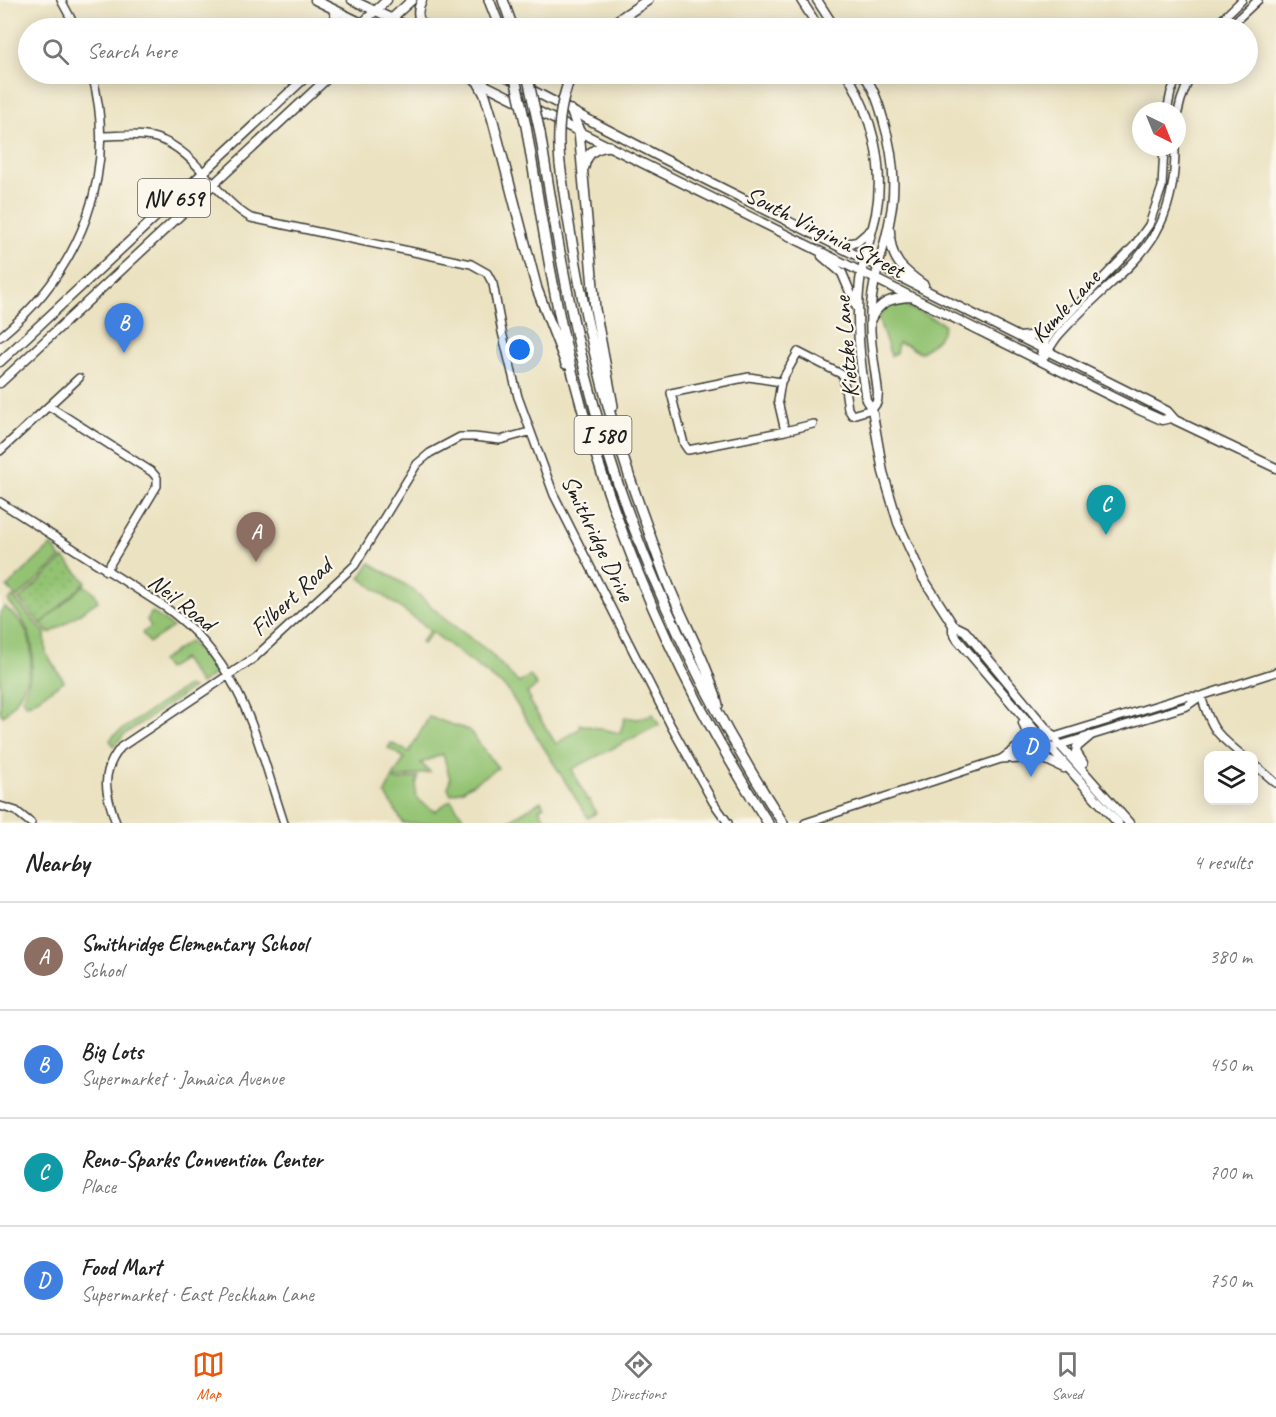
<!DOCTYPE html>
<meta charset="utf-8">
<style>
body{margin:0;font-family:Caveat,sans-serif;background:#f2f2f2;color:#222}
.controls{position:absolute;right:18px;bottom:18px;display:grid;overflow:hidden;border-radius:12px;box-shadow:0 3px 15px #0003}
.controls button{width:54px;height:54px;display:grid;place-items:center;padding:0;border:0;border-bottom:2px solid #e0e0e0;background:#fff;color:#222;font:30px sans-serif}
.compass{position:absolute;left:1132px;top:102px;width:54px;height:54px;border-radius:50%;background:#fff;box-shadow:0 3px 15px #0003;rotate:137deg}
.you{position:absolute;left:520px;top:350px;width:21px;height:21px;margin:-15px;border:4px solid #fff;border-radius:50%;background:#1a73e8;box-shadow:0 0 0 9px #1a73e833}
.badge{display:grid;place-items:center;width:39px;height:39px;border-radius:50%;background:#ea580c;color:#fff;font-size:20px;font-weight:700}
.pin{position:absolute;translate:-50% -50px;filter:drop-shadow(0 2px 3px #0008)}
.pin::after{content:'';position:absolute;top:32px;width:21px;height:18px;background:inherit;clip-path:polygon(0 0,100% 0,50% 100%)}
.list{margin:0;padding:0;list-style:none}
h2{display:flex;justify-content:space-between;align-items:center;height:78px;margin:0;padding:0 24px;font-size:26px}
h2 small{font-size:20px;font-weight:400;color:#767676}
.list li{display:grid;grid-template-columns:39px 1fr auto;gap:18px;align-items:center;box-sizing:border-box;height:108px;padding:0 24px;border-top:2px solid #e0e0e0}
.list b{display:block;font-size:22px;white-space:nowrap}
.list p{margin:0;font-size:20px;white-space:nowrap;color:#767676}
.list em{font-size:20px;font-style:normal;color:#767676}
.icon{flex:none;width:33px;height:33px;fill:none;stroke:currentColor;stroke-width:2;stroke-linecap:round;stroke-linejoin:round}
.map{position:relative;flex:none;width:1276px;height:823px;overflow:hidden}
.search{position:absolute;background:#fff;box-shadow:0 3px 15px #0003;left:18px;right:18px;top:18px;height:66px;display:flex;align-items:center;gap:15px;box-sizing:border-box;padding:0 21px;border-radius:33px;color:#767676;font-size:22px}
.sheet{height:510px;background:#fff}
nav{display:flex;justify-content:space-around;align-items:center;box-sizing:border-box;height:84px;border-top:2px solid #e0e0e0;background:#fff;font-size:16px;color:#767676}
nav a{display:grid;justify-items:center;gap:3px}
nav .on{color:#ea580c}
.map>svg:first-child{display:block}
.grass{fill:#93c372;stroke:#587047;stroke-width:1.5}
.park{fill:url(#park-dots);stroke:#587047;stroke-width:1.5}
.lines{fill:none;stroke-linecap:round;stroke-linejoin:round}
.minor-casing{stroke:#3b3a35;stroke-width:10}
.major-casing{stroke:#3b3a35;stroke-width:11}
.highway-casing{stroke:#3b3a35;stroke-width:12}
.minor{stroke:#fff;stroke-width:7}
.major{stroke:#fff;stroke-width:8}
.highway{stroke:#fff;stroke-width:9}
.highway-bridge-casing{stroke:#3b3a35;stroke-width:12;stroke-linecap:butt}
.highway-bridge{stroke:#fff;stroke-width:9}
.labels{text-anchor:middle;stroke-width:4.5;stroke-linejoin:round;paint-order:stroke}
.shield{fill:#fbf7ec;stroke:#5f5e5a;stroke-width:1.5}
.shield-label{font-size:22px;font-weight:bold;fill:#1c1c1c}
.street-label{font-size:24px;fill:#1c1c1c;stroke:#fbf7ec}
</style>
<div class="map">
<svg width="1276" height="823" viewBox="0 0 1276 823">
<defs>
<pattern id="park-dots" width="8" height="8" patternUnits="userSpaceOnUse" patternTransform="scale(1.5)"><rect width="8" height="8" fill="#93c372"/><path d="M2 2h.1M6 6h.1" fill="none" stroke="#7ea762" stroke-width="1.8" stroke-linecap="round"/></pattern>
</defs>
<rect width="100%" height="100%" fill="#fbf7ec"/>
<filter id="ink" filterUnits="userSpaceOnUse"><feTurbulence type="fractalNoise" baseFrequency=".0167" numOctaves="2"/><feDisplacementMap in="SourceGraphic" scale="12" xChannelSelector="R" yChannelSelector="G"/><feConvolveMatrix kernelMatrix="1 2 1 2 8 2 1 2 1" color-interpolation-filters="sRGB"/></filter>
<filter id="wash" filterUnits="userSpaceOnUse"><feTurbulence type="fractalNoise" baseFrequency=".008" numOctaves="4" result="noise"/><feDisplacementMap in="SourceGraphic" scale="24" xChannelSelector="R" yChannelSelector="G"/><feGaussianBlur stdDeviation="1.35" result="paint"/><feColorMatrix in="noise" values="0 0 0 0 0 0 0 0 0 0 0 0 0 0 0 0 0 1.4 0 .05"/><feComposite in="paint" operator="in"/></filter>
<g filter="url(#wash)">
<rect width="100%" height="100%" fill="#ebe2c1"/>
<!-- grass -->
<path class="grass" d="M900 303 944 324C943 338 931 345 920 353L907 345 898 343 896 353 891 356 878 318 888 305Z
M52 545 61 558 17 598 7 587Z
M370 563 411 588 445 619 488 651 519 683 530 675 537 686 527 693 531 699 529 701 556 744 580 728 579 724 620 733 625 717 638 719 653 714 659 725 572 769 587 800 589 799 596 813 588 818 507 689 432 632 423 644 421 642 430 630 360 578Z
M84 585 94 592 98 601 52 632 48 633 41 624Z
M13 597 45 633 46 653 64 681 31 703 26 704 22 699C39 661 37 633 8 601Z
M5 607C11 613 20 619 24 627 41 658 26 693 3 716L0 712V612Z
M152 612 173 627 149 643 142 633 151 627 147 620Z
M190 641 214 670 213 675 200 684 183 659 167 669 161 661Z
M187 686 193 688 125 734 113 746 110 740 114 735Z
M429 717 469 730 498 768 463 790 451 794 448 788 450 779 443 754 421 763 430 772 394 779 397 781 418 777C412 799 416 799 435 811L451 800 467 823H403L385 793 395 773 405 758 388 748 391 743 409 752Z
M541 801 544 806 539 809 548 823H505Z"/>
<!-- park -->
<path class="park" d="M64 558 86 582 41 624 19 600Z"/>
</g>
<g filter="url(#ink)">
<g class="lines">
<!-- minor casing -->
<g class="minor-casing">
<path id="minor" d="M61 0 76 28
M1213 28 1242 0
M1228 28 1258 0
M1167 111 1171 92 1179 74
M1177 116 1181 100 1191 74
M101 136C119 136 139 133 156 138 197 150 215 198 251 218L471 264 487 273 493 284 502 332 518 397 554 495 671 726 713 802 728 823
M0 337C80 271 119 175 92 74
M1041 353 1046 340 1054 329 1134 246 1149 225 1162 187 1164 147
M1041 361C1048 353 1052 343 1059 335 1119 266 1176 253 1175 147
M781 382 749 377 671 393 684 444 688 450 785 431
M49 406 152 472 157 478V486L106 571
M813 424 785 431 778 401 781 382 798 352 843 375 848 409 852 415 872 409
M0 451 79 378
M0 502 165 607C243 663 256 738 284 823
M1201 696C1212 730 1215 733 1243 756
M1001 759 1015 749 1184 697 1201 696 1276 672
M1254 764 1276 783
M0 806 16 811 31 823
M116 823C106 793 99 774 121 747L254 658 355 565 417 464 430 453 460 437H474L500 440 529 432
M805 823 1001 759 1018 758 1187 706 1201 696"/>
</g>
<!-- major casing -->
<g class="major-casing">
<path id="major" d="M315 0 372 28
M352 0 412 28
M422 0C416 11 417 20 426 28
M801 0 819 28
M817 0 835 28
M333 10 341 28
M357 28 387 0
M381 28 412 0
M463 74 1135 408 1162 420 1171 418
M501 74 662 158 1155 405 1167 411 1175 420 1276 468
M847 74C872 116 885 165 876 214 871 237 863 259 860 281 855 320 860 362 866 400L872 409 883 472 898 523 923 578 953 625V632L958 640 1043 740 1118 823
M863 74C873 86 879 104 883 119 893 152 897 184 890 218 885 249 873 274 871 307 868 336 875 365 878 393L877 402 872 409
M890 231C890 260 902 269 924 285
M838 245 857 242 871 230
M822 256 842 273 856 306
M871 319C880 301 892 298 911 297
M1020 337 1037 335 1054 329
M0 362 309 74
M0 383 332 74
M953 625 965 631 1060 745 1129 823
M1015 749 1024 743 1028 736 1023 723
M1013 759 1040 757 1064 768
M1083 763 1076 752 1077 747 1090 736"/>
</g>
<!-- highway casing -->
<g class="highway-casing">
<path id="highway" d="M489 0 500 28
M503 0 513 28
M606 28 648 0
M477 80 485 95 493 121 537 289 566 364
M571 110 579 131 595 309 613 406
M526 126C540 208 552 291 572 371 613 531 679 685 768 823
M540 133C553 214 566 295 586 375 625 532 695 687 783 823
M560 164C576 283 600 397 641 510 651 537 660 565 671 591 687 629 708 665 718 705
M584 167C587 152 595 148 609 146"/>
</g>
<!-- minor -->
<use href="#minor" class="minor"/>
<!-- major -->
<use href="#major" class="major"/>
<!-- highway -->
<use href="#highway" class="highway"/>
<!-- highway-bridge casing -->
<g class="highway-bridge-casing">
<path id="highway-bridge" d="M514 74 526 126
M527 74 540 133
M560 164C557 131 559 106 571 75"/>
</g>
<!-- highway-bridge -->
<use href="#highway-bridge" class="highway-bridge"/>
</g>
</g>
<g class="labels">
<!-- shield labels -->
<g class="shield">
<rect x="138" y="179" width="72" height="38" rx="4.5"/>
<rect x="574.5" y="416" width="57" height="38" rx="4.5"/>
</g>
<g class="shield-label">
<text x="174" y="206">NV 659</text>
<text x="603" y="443">I 580</text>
</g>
<!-- street labels -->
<g class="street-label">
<text transform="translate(825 232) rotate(27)" y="8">South Virginia Street</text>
<text transform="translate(1065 306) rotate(-47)" y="8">Kumle Lane</text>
<text transform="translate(846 347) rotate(-95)" y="8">Kietzke Lane</text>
<text transform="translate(598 538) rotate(64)" y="8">Smithridge Drive</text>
<text transform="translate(291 597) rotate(-43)" y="8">Filbert Road</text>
<text transform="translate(182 602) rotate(38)" y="8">Neil Road</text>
</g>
</g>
</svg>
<div class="controls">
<button><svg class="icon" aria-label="layers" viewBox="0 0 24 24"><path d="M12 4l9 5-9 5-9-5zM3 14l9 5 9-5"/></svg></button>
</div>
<svg class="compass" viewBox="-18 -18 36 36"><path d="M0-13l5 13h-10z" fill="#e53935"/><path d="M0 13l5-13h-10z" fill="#767676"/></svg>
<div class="you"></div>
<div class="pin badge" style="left:256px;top:562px;background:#8d6e63">A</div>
<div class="pin badge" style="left:124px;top:353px;background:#3f7fe0">B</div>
<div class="pin badge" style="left:1106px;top:535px;background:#0f9aa8">C</div>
<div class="pin badge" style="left:1031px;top:777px;background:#3f7fe0">D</div>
<div class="search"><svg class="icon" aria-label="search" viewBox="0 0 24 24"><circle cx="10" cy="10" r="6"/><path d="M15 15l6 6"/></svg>Search here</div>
</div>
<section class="sheet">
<h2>Nearby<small>4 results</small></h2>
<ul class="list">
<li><span class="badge" style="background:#8d6e63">A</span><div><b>Smithridge Elementary School</b><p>School</p></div><em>380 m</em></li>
<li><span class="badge" style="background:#3f7fe0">B</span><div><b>Big Lots</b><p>Supermarket · Jamaica Avenue</p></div><em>450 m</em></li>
<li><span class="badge" style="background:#0f9aa8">C</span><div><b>Reno-Sparks Convention Center</b><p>Place</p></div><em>700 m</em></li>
<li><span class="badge" style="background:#3f7fe0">D</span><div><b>Food Mart</b><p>Supermarket · East Peckham Lane</p></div><em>750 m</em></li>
</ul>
</section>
<nav>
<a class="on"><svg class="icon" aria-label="map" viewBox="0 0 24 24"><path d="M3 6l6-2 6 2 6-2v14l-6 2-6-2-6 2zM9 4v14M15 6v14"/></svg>Map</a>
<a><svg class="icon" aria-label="directions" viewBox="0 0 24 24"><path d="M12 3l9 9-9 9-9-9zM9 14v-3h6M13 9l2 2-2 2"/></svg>Directions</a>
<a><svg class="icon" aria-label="saved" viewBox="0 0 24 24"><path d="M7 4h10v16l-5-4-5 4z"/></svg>Saved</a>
</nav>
